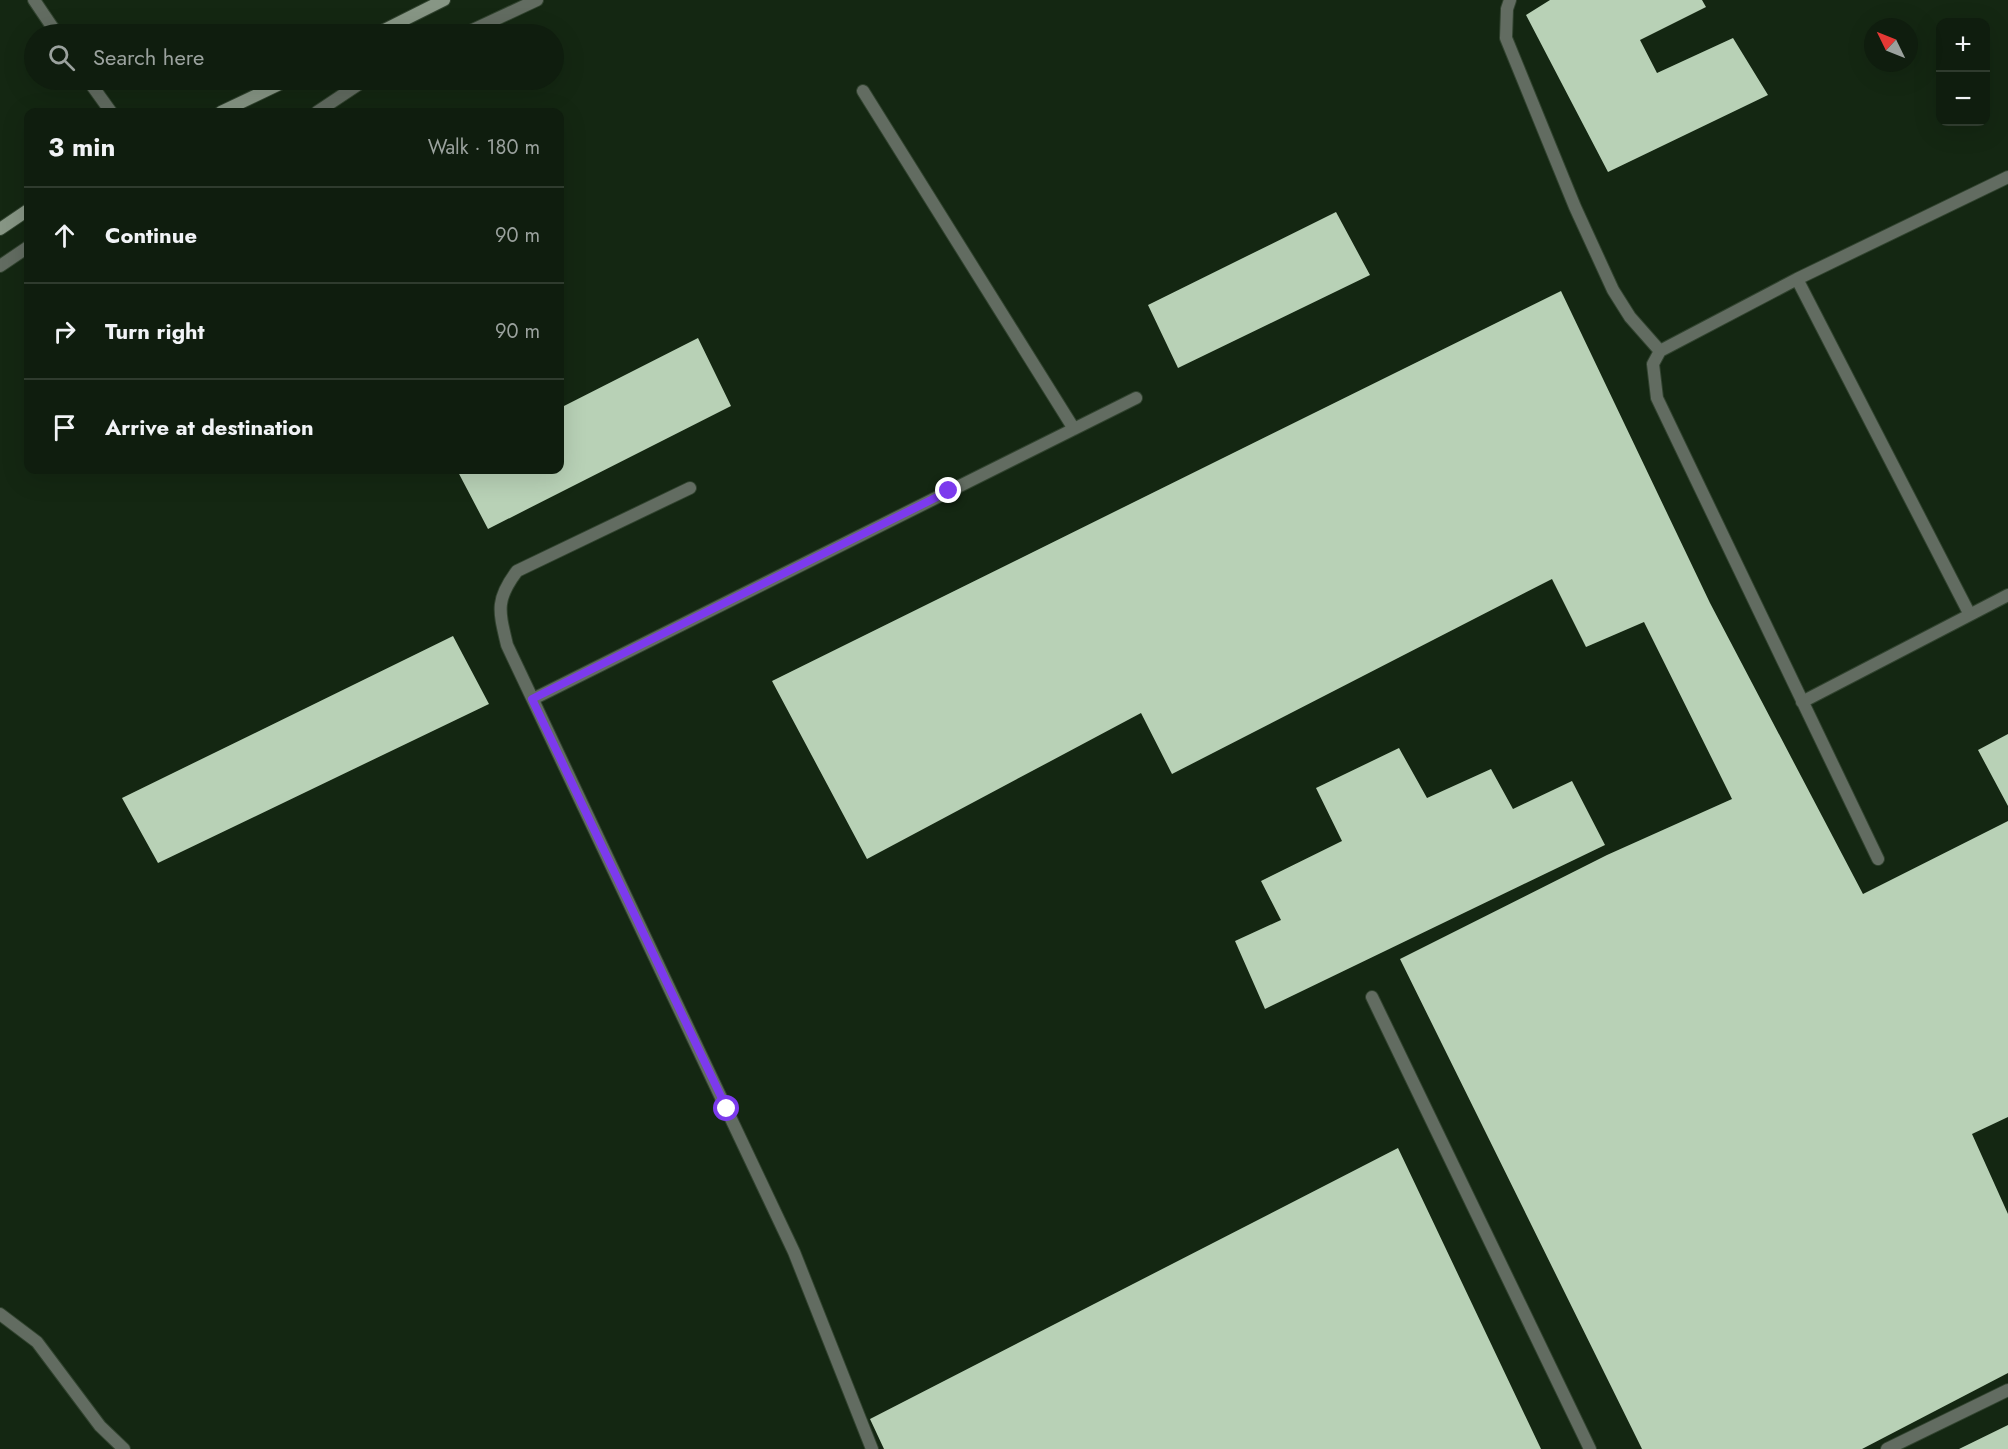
<!DOCTYPE html>
<meta charset="utf-8">
<style>
body{margin:0;font-family:Jost,sans-serif;background:#182617;color:#f1f3f6}
.controls{position:absolute;right:18px;top:18px;display:grid;overflow:hidden;border-radius:12px;box-shadow:0 6px 24px #0002}
.controls button{width:54px;height:54px;display:grid;place-items:center;padding:0;border:0;border-bottom:2px solid #2f3b2e;background:#0f1d0e;color:#f1f3f6;font:30px sans-serif}
.compass{position:absolute;left:1864px;top:18px;width:54px;height:54px;border-radius:50%;background:#0f1d0e;box-shadow:0 6px 24px #0002;rotate:313deg}
.stop{position:absolute;width:18px;height:18px;margin:-14px;border:4px solid #7c3aed;border-radius:50%;background:#fff}
.stop.end{background:#7c3aed;border-color:#fff;box-shadow:0 2px 6px #0008}
.list{margin:0;padding:0;list-style:none}
h2{display:flex;justify-content:space-between;align-items:center;height:78px;margin:0;padding:0 24px;font-size:26px}
h2 small{font-size:20px;font-weight:400;color:#9ba29e}
.list li{display:grid;grid-template-columns:39px 1fr auto;gap:18px;align-items:center;box-sizing:border-box;height:96px;padding:0 24px;border-top:2px solid #2f3b2e}
.list b{display:block;font-size:22px;white-space:nowrap}
.list em{font-size:20px;font-style:normal;color:#9ba29e}
.icon{flex:none;width:33px;height:33px;fill:none;stroke:currentColor;stroke-width:2;stroke-linecap:round;stroke-linejoin:round}
.map{position:relative;flex:none;width:2008px;height:1449px;overflow:hidden}
.search{position:absolute;background:#0f1d0e;box-shadow:0 6px 24px #0002;left:24px;top:24px;width:540px;height:66px;display:flex;align-items:center;gap:15px;box-sizing:border-box;padding:0 21px;border-radius:33px;color:#9ba29e;font-size:22px}
.panel{position:absolute;background:#0f1d0e;box-shadow:0 6px 24px #0002;left:24px;top:108px;width:540px;height:366px;border-radius:12px}
.map>svg:first-child{display:block}
.building{fill:#b8d1b6}
.lines{fill:none;stroke-linecap:round;stroke-linejoin:round}
.lane-casing{stroke:#31432f;stroke-width:14}
.street-casing{stroke:#31432f;stroke-width:14}
.secondary-casing{stroke:#31432f;stroke-width:14}
.lane{stroke:#626c61;stroke-width:12}
.street{stroke:#626c61;stroke-width:12}
.secondary{stroke:#879685;stroke-width:12}
.route{stroke:#7c3aed;stroke-width:8}
</style>
<div class="map">
<svg width="2008" height="1449" viewBox="0 0 2008 1449">
<rect width="100%" height="100%" fill="#142712"/>
<!-- building -->
<path class="building" d="M1550 0H1702L1706 7 1640 40 1657 73 1733 38 1768 95 1608 172 1526 15Z
M1336 212 1370 275 1178 368 1148 305Z
M1561 291 1710 603 1863 894 2008 821V1117L1972 1134 2008 1214V1373L1862 1449H1642L1400 959 1607 855 1732 799 1644 622 1586 647 1552 579 1172 774 1141 713 867 859 772 681Z
M698 338 731 406 488 529 457 470H560V408Z
M453 636 489 704 158 863 122 798Z
M2008 734V806L1978 750Z
M1399 748 1427 798 1491 769 1513 809 1572 781 1605 845 1265 1009 1235 941 1281 920 1261 881 1342 841 1316 788Z
M1398 1148 1541 1449H884L870 1419Z
M2008 1425V1449H1959Z"/>
<g class="lines">
<!-- lane casing -->
<g class="lane-casing">
<path id="lane" d="M1510 0 1507 9 1506 38 1575 207 1613 290 1630 317 1660 351
M464 34 537 0
M863 91 1074 429
M317 112 365 80
M0 266 28 247
M1797 279 1969 613
M690 488 517 571C495 600 499 611 507 645L794 1252 872 1449
M533 699 1136 398
M1802 702 2008 595
M1878 859 1657 398 1653 364 1660 351 1797 279 2008 177
M1372 997 1590 1449
M0 1314 37 1342 100 1426 124 1449
M1887 1449 2008 1390"/>
</g>
<!-- street casing -->
<g class="street-casing">
<path id="street" d="M34 0 57 34
M88 80 111 112"/>
</g>
<!-- secondary casing -->
<g class="secondary-casing">
<path id="secondary" d="M376 34 444 0
M221 112 288 80
M0 229 28 210"/>
</g>
<!-- lane -->
<use href="#lane" class="lane"/>
<!-- street -->
<use href="#street" class="street"/>
<!-- secondary -->
<use href="#secondary" class="secondary"/>
</g>
<g class="lines">
<!-- route -->
<path class="route" d="M727 1109 532 699 949 491"/>
</g>
</svg>
<div class="controls">
<button>+</button>
<button>−</button>
</div>
<svg class="compass" viewBox="-18 -18 36 36"><path d="M0-13l5 13h-10z" fill="#e53935"/><path d="M0 13l5-13h-10z" fill="#9ba29e"/></svg>
<div class="stop" style="left:727px;top:1109px"></div>
<div class="stop end" style="left:949px;top:491px"></div>
<div class="search"><svg class="icon" aria-label="search" viewBox="0 0 24 24"><circle cx="10" cy="10" r="6"/><path d="M15 15l6 6"/></svg>Search here</div>
<section class="panel">
<h2>3 min<small>Walk · 180 m</small></h2>
<ul class="list">
<li><svg class="icon" aria-label="ahead" viewBox="0 0 24 24"><path d="M12 20V5M6 11l6-6 6 6"/></svg><div><b>Continue</b></div><em>90 m</em></li>
<li><svg class="icon" aria-label="right" viewBox="0 0 24 24"><path d="M7 20v-9h11M14 6l5 5-5 5"/></svg><div><b>Turn right</b></div><em>90 m</em></li>
<li><svg class="icon" aria-label="arrive" viewBox="0 0 24 24"><path d="M6 21V4h12l-3 4 3 4H6"/></svg><div><b>Arrive at destination</b></div></li>
</ul>
</section>
</div>
